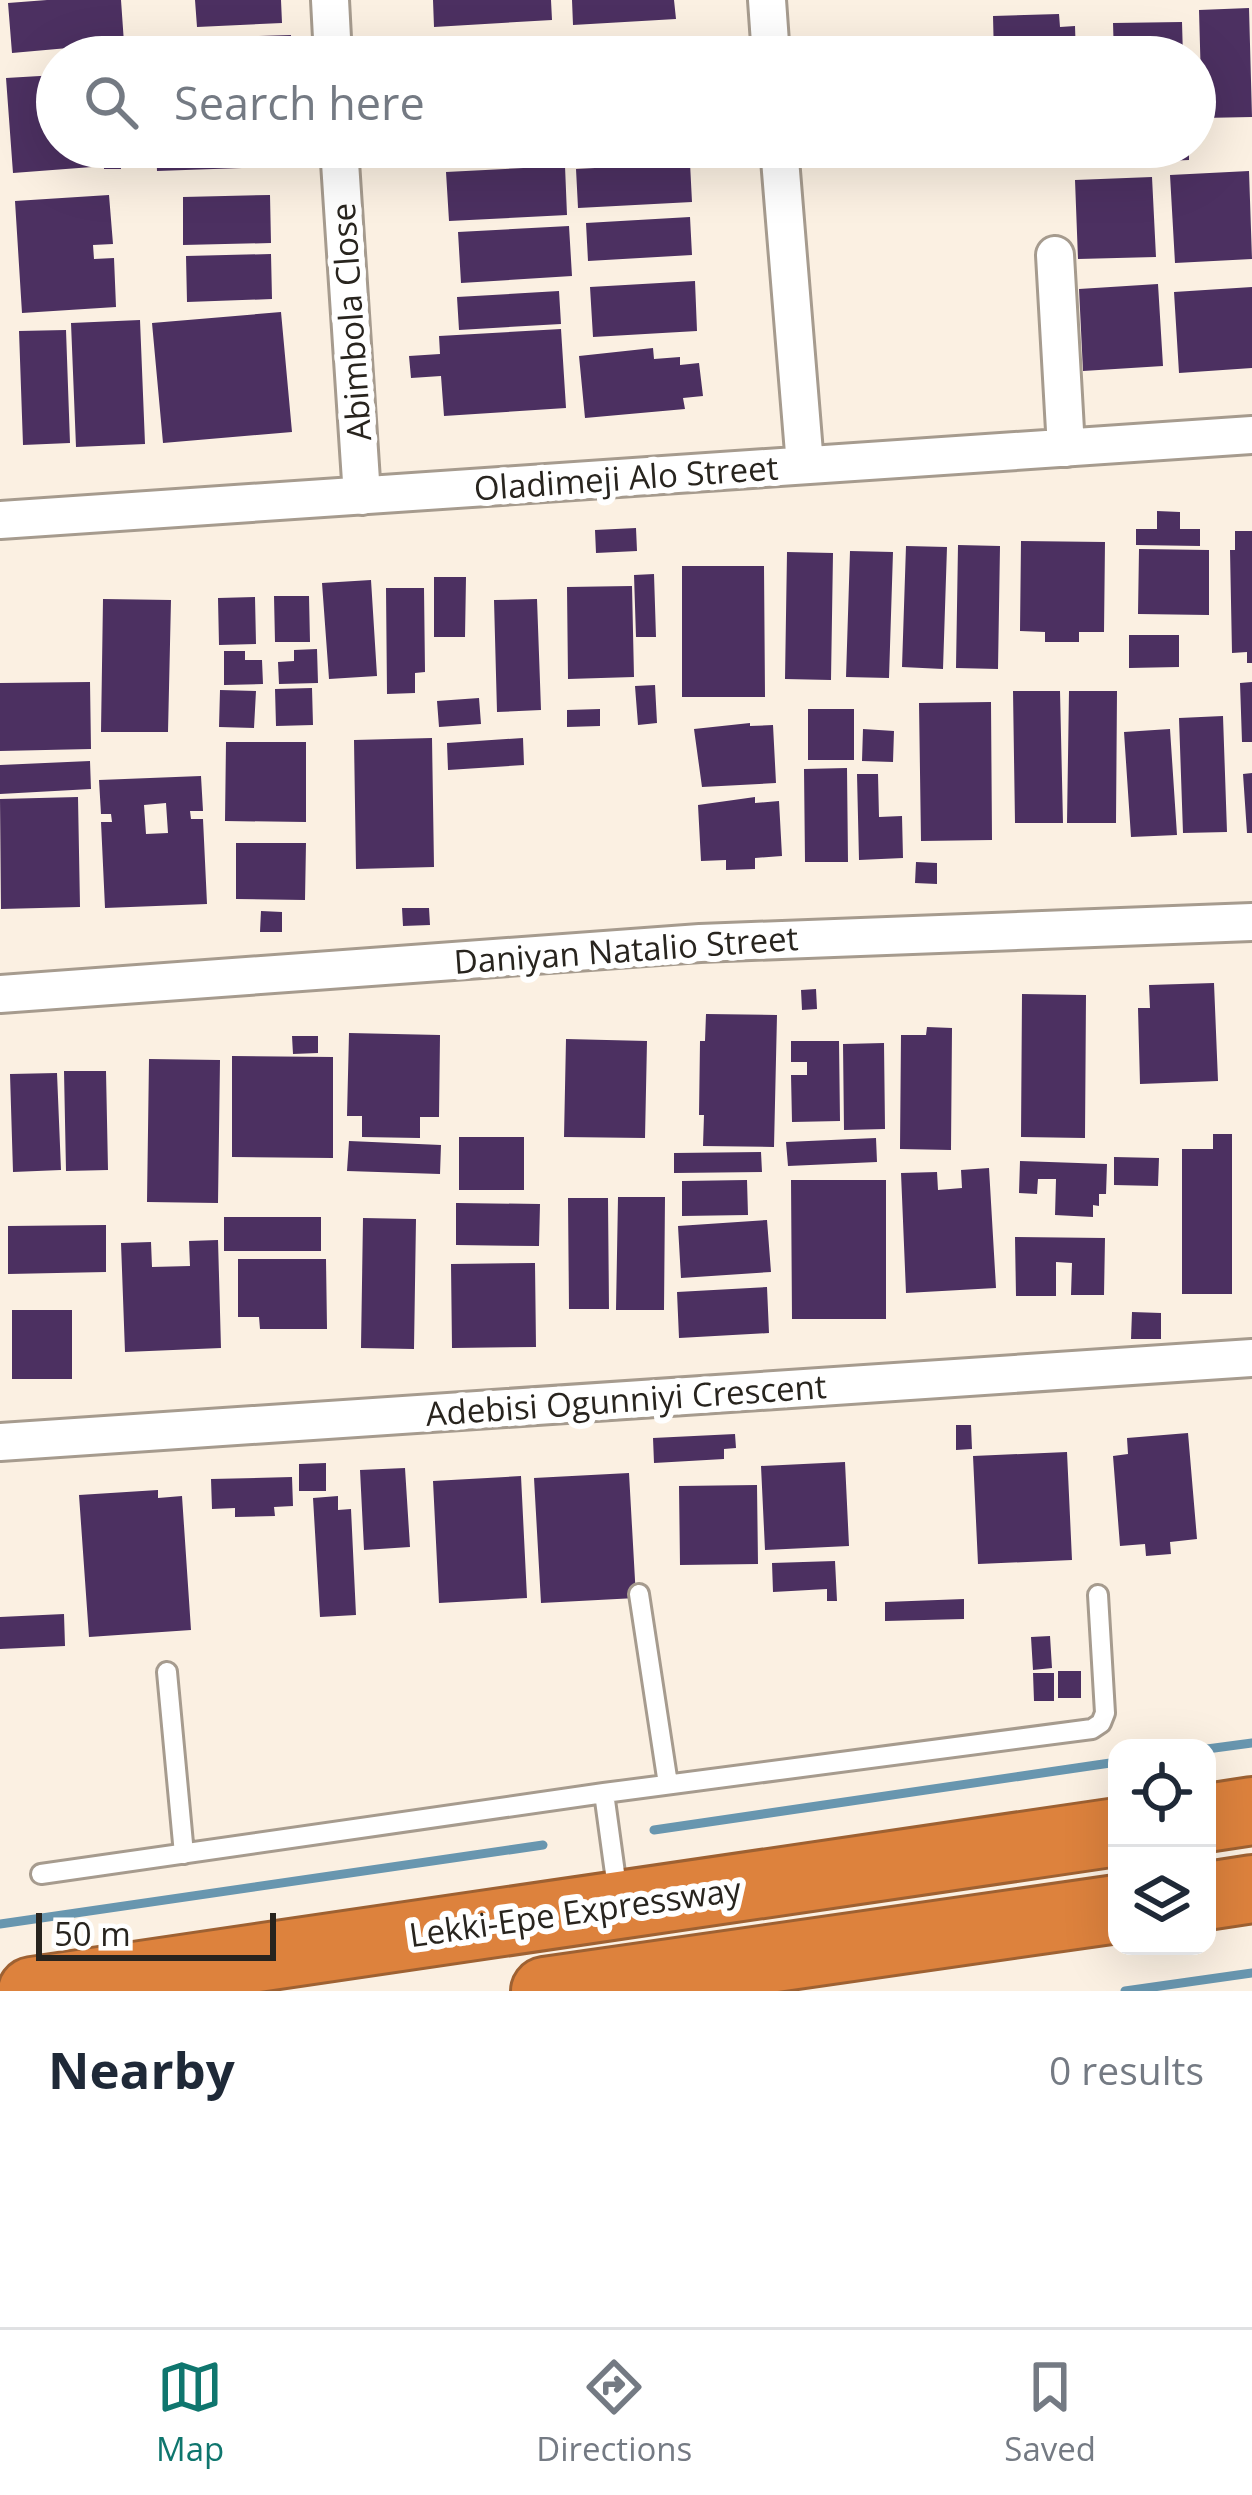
<!DOCTYPE html>
<style>
body{margin:0;font-family:"Open Sans",sans-serif;background:#f6f6f7;color:#1f2937}
.controls{position:absolute;right:36px;bottom:36px;display:grid;overflow:hidden;border-radius:24px;box-shadow:0 12px 48px #0002}
.controls button{width:108px;height:108px;display:grid;place-items:center;padding:0;border:0;border-bottom:3px solid #e0e1e3;background:#fff;color:#1f2937;font:60px sans-serif}
.scale{position:absolute;left:36px;bottom:30px;width:240px;box-sizing:border-box;padding-left:12px;border:6px solid #28241e;border-top:0;font-size:33px;line-height:42px;white-space:nowrap;color:#28241e;-webkit-text-stroke:9px #fff;paint-order:stroke}
.list{margin:0;padding:0;list-style:none}
h2{display:flex;justify-content:space-between;align-items:center;height:156px;margin:0;padding:0 48px;font-size:51px}
h2 small{font-size:39px;font-weight:400;color:#747a83}
.icon{flex:none;width:66px;height:66px;fill:none;stroke:currentColor;stroke-width:2;stroke-linecap:round;stroke-linejoin:round}
.map{position:relative;flex:none;width:1252px;height:1991px;overflow:hidden}
.search{position:absolute;background:#fff;box-shadow:0 12px 48px #0002;left:36px;right:36px;top:36px;height:132px;display:flex;align-items:center;gap:30px;box-sizing:border-box;padding:0 42px;border-radius:66px;color:#747a83;font-size:45px}
.sheet{height:336px;background:#fff}
nav{display:flex;justify-content:space-around;align-items:center;box-sizing:border-box;height:168px;border-top:3px solid #e0e1e3;background:#fff;font-size:33px;color:#747a83}
nav a{display:grid;justify-items:center;gap:6px}
nav .on{color:#0f766e}
.map>svg:first-child{display:block}
.lines{fill:none;stroke-linecap:round;stroke-linejoin:round}
.stream{stroke:#6896af;stroke-width:9}
.building{fill:#4c3061;fill-rule:evenodd}
.lane-casing{stroke:#a69b8e;stroke-width:24}
.street-casing{stroke:#a69b8e;stroke-width:42}
.highway-casing{stroke:#9e6132;stroke-width:72}
.lane{stroke:#fff;stroke-width:18}
.street{stroke:#fff;stroke-width:36}
.highway{stroke:#dd823d;stroke-width:66}
.labels{text-anchor:middle;stroke-width:12;stroke-linejoin:round;paint-order:stroke}
.street-label{font-size:33px;fill:#28241e;stroke:#fff}
</style>
<div class="map">
<svg width="1252" height="1991" viewBox="0 0 1252 1991">
<rect width="100%" height="100%" fill="#fbf0e2"/>
<g class="lines">
<!-- stream -->
<path class="stream" d="M1207 1749 1252 1743
M654 1830 1117 1762
M0 1924 543 1845
M1125 1991 1252 1973"/>
</g>
<!-- building -->
<path class="building" d="M47 0H121L124 43 12 53 8 3Z
M195 0H281L282 23 197 27Z
M433 0H551L552 20 434 27Z
M572 0H674L676 19 573 25Z
M1249 8 1252 117 1202 118 1199 10Z
M1059 14 1060 27 1075 26 1076 57H994L993 16Z
M1182 22 1183 57H1114L1113 23Z
M291 35V55L260 56 259 36Z
M540 39 542 57H439V47L462 45 463 52 485 50 484 43Z
M702 40 703 57H641L640 44Z
M625 44 626 57H568V47Z
M57 75V147H91L92 167 13 173 6 78Z
M103 147H120L121 169H104Z
M156 147H270L271 167 157 171Z
M437 147H546L547 156 438 161Z
M982 147H1077L1078 156 982 161Z
M1120 147H1189V160L1120 163Z
M690 163 692 202 578 208 576 169Z
M565 166 567 215 449 221 446 172Z
M1249 171 1252 259 1175 263 1170 175Z
M1152 177 1156 257 1078 259 1075 180Z
M109 195 113 244 93 245 94 259 114 258 116 307 22 313 15 201Z
M270 195 271 243 183 245V197Z
M690 217 692 255 588 261 586 223Z
M569 226 572 276 461 283 458 232Z
M271 254 272 299 187 302 186 256Z
M695 281 697 331 593 337 590 287Z
M1158 284 1163 366 1083 371 1079 289Z
M1252 287V368L1179 373 1174 292Z
M559 291 561 324 459 330 457 297Z
M281 312 292 432 163 443 152 323Z
M140 320 145 444 76 447 71 323Z
M561 329 566 408 444 416 441 376 411 378 409 356 440 354 439 336Z
M66 330 70 443 23 445 19 331Z
M653 348 654 359 680 357V365L699 363 703 396 683 398 685 409 585 418 579 356Z
M1157 511 1180 512V529H1200V546L1136 545V529H1157Z
M636 528 637 551 596 553 595 530Z
M1235 531H1252V663H1247V652L1232 653 1230 550H1235Z
M1021 541 1105 542 1104 632H1079V642H1045V632L1020 631Z
M958 545 1000 546 998 669 956 668Z
M906 546 947 547 943 669 902 667Z
M1139 549 1209 550V615L1138 614Z
M850 551 893 552 889 678 846 677Z
M787 552 833 553 831 680 785 679Z
M682 566H764L765 697H682Z
M654 574 656 637H636L634 575Z
M434 577H466L465 637H434Z
M371 580 377 676 329 679 322 583Z
M632 586 634 677 568 679 567 587Z
M386 588H424L425 672 415 673V693L387 694Z
M274 596H309L310 642H275Z
M255 597 256 644 219 645 218 598Z
M103 599 171 600 168 732H101Z
M537 599 541 710 497 712 494 600Z
M1129 635H1179V667L1129 668Z
M317 649 318 683 279 684 278 662 294 661V650Z
M224 651H245V660H262L263 684 224 685Z
M90 682 91 749 0 751V683Z
M1252 682V742H1242L1240 683Z
M655 685 657 723 638 725 635 686Z
M312 688 313 725 276 726 275 689Z
M220 690 256 691 254 728 219 727Z
M1013 691H1060L1063 823H1015Z
M1069 691H1117L1116 823H1067Z
M479 698 481 724 439 727 437 701Z
M991 702 992 840 921 841 919 703Z
M600 709V726L567 727V710Z
M808 709H854V760H808Z
M1223 716 1227 832 1183 833 1179 718Z
M750 723V726L773 725 776 783 702 787 694 729Z
M863 729 894 731 893 762 862 761Z
M1170 729 1177 835 1131 837 1124 732Z
M432 738 434 867 356 869 354 740Z
M523 738 524 765 448 770 447 743Z
M226 742H306V822L225 821Z
M90 761 91 789 0 794V765Z
M847 768 848 862H805L804 769Z
M1252 773V833H1247L1243 774Z
M857 774H878L879 817 902 816 903 858 859 860Z
M201 776 203 811H190L191 819H203L207 904 105 908 101 822H112L111 814H101L99 780ZM166 803 168 833 146 834 144 805Z
M78 797 80 907 1 909 0 799Z
M755 797V803L779 801 782 856 755 858V869L726 870V860L701 861 698 805Z
M236 843H306L305 900 236 899Z
M916 862 937 863V884L915 883Z
M402 908H429L430 925 403 926Z
M261 911 282 912V932H260Z
M1214 983 1218 1081 1140 1084 1138 1008H1150L1149 985Z
M816 989 817 1009 802 1010 801 990Z
M1022 994 1086 995 1085 1138 1021 1137Z
M706 1014 777 1015 774 1147 703 1146 704 1115H699L700 1041H705Z
M927 1027 952 1028 951 1150 900 1149 901 1035H926Z
M349 1033 440 1035 439 1117H420V1138L362 1137V1116H347Z
M292 1036H318V1053L293 1054Z
M566 1039 647 1041 645 1138 564 1137Z
M791 1041H839L840 1121 792 1122 791 1075H807V1062H791Z
M884 1043 885 1129 844 1130 843 1044Z
M232 1056 333 1057V1158L232 1157Z
M149 1059 220 1060 218 1203 147 1202Z
M64 1071H106L108 1170 66 1171Z
M57 1073 61 1170 13 1172 10 1074Z
M1213 1134H1232V1294H1182V1149H1213Z
M459 1137H524V1190H459Z
M876 1138 877 1162 788 1166 786 1142Z
M349 1141 441 1145 440 1174 347 1171Z
M761 1152 762 1172 674 1173V1153Z
M1114 1157 1159 1158 1158 1186 1114 1185Z
M1020 1161 1107 1164 1106 1194H1099V1206L1093 1205V1217L1055 1215 1056 1179H1038L1037 1194 1019 1193Z
M989 1168 996 1288 906 1293 901 1173 937 1172 938 1190 962 1188 961 1170Z
M747 1180 748 1215 682 1216V1181Z
M791 1180H886V1319H792Z
M618 1197H665L664 1310H616Z
M568 1198H608L609 1309H569Z
M456 1203 540 1204 539 1246 456 1245Z
M224 1217H321V1251H224Z
M363 1218 416 1219 414 1349 361 1348Z
M767 1220 771 1272 681 1278 678 1226Z
M106 1225V1272L8 1274V1226Z
M1015 1237 1105 1238 1104 1295H1071L1072 1263 1056 1262V1296H1016Z
M218 1240 221 1348 125 1352 121 1243 151 1242 152 1267 190 1266 189 1241Z
M238 1259H326L327 1329H260L259 1317H238Z
M535 1263 536 1347 452 1348 451 1264Z
M767 1287 769 1333 679 1338 677 1292Z
M12 1310H72V1379H12Z
M1132 1312 1161 1313V1339H1131Z
M956 1425H971L972 1449 956 1450Z
M1188 1433 1197 1539 1170 1542 1171 1554 1146 1556 1145 1544 1120 1546 1113 1456 1128 1454 1127 1438Z
M735 1434 736 1448 724 1449V1459L654 1463 653 1438Z
M1067 1452 1072 1560 978 1564 973 1456Z
M845 1462 849 1546 765 1550 761 1466Z
M326 1463V1491H299V1464Z
M405 1468 410 1547 364 1550 360 1470Z
M629 1473 636 1598 541 1603 534 1478Z
M521 1476 527 1598 439 1603 433 1481Z
M292 1477 293 1506 274 1507 275 1516 235 1517V1508L212 1509 211 1479Z
M757 1485 758 1564 680 1565 679 1486Z
M158 1490V1498L182 1496 191 1630 89 1637 79 1495Z
M338 1496V1510L351 1509 356 1615 320 1617 313 1498Z
M835 1561 837 1601H827V1589L773 1592 772 1563Z
M964 1599V1619L885 1621V1602Z
M64 1614 65 1646 0 1649V1617Z
M1050 1636 1052 1668 1033 1670 1031 1637Z
M1058 1671H1081V1698H1058Z
M1033 1673H1054V1701H1034Z"/>
<g class="lines">
<!-- lane casing -->
<g class="lane-casing">
<path id="lane" d="M639 1594 668 1784
M167 1672 184 1854
M604 1793 618 1895
M41 1874 604 1793 1092 1729 1101 1723 1105 1713 1098 1595"/>
</g>
<!-- street casing -->
<g class="street-casing">
<path id="street" d="M330 0 333 57
M767 0 771 57
M339 147 362 496
M779 147 805 465
M1055 255 1066 448
M0 520 1252 435
M0 994 700 943 1252 922
M0 1442 1252 1358"/>
</g>
<!-- highway casing -->
<g class="highway-casing">
<path id="highway" d="M1207 1818 1252 1811
M1207 1896 1252 1889
M32 1991 1117 1832
M545 1991 1117 1909"/>
</g>
<!-- lane -->
<use href="#lane" class="lane"/>
<!-- street -->
<use href="#street" class="street"/>
<!-- highway -->
<use href="#highway" class="highway"/>
</g>
<g class="labels">
<!-- street labels -->
<g class="street-label">
<text transform="translate(351 322) rotate(-94)" y="12">Abimbola Close</text>
<text transform="translate(626 478) rotate(-4)" y="12">Oladimeji Alo Street</text>
<text transform="translate(626 950) rotate(-4)" y="12">Daniyan Natalio Street</text>
<text transform="translate(626 1400) rotate(-4)" y="12">Adebisi Ogunniyi Crescent</text>
<text transform="translate(575 1912) rotate(-8)" y="12">Lekki-Epe Expressway</text>
</g>
</g>
</svg>
<div class="controls">
<button><svg class="icon" aria-label="locate" viewBox="0 0 24 24"><circle cx="12" cy="12" r="6"/><path d="M12 2v4M12 18v4M2 12h4M18 12h4"/></svg></button>
<button><svg class="icon" aria-label="layers" viewBox="0 0 24 24"><path d="M12 4l9 5-9 5-9-5zM3 14l9 5 9-5"/></svg></button>
</div>
<div class="scale">50 m</div>
<div class="search"><svg class="icon" aria-label="search" viewBox="0 0 24 24"><circle cx="10" cy="10" r="6"/><path d="M15 15l6 6"/></svg>Search here</div>
</div>
<section class="sheet">
<h2>Nearby<small>0 results</small></h2>
<ul class="list">
</ul>
</section>
<nav>
<a class="on"><svg class="icon" aria-label="map" viewBox="0 0 24 24"><path d="M3 6l6-2 6 2 6-2v14l-6 2-6-2-6 2zM9 4v14M15 6v14"/></svg>Map</a>
<a><svg class="icon" aria-label="directions" viewBox="0 0 24 24"><path d="M12 3l9 9-9 9-9-9zM9 14v-3h6M13 9l2 2-2 2"/></svg>Directions</a>
<a><svg class="icon" aria-label="saved" viewBox="0 0 24 24"><path d="M7 4h10v16l-5-4-5 4z"/></svg>Saved</a>
</nav>
